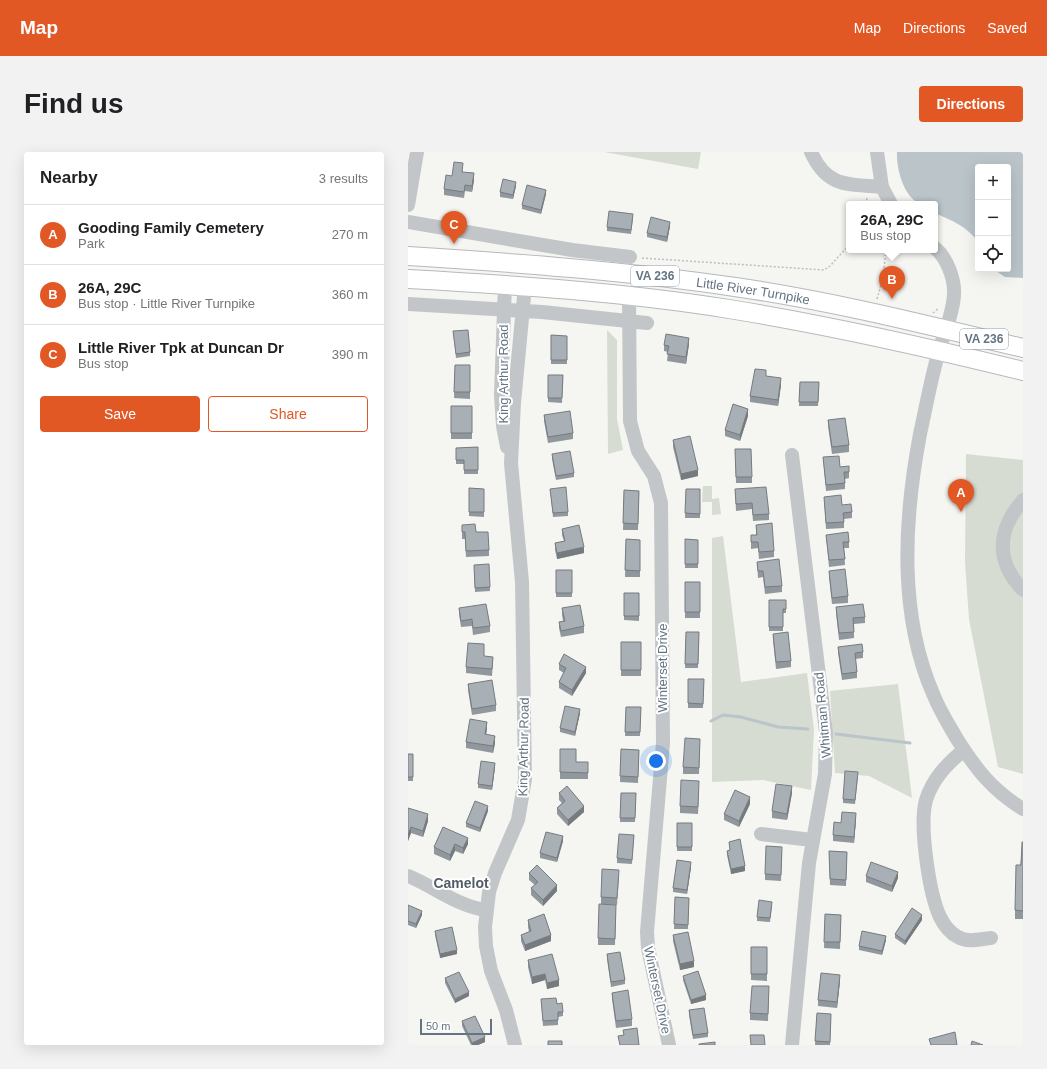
<!DOCTYPE html>
<meta charset="utf-8">
<style>
body{margin:0;font-family:Arial,sans-serif;background:#f2f2f2;color:#202124}
.controls{position:absolute;right:12px;top:12px;display:grid;overflow:hidden;border-radius:4px;box-shadow:0 4px 16px #0002}
.controls button{width:36px;height:36px;display:grid;place-items:center;padding:0;border:0;border-bottom:1px solid #e0e0e0;background:#fff;color:#202124;font:20px sans-serif}
.scale{position:absolute;left:12px;bottom:10px;width:72px;box-sizing:border-box;padding-left:4px;border:2px solid #647482;border-top:0;font-size:11px;line-height:14px;white-space:nowrap;color:#647482;-webkit-text-stroke:3px #fff;paint-order:stroke}
.you{position:absolute;left:248px;top:609px;width:14px;height:14px;margin:-10px;border:3px solid #fff;border-radius:50%;background:#1a73e8;box-shadow:0 0 0 6px #1a73e833}
.badge{display:grid;place-items:center;width:26px;height:26px;border-radius:50%;background:#e15825;color:#fff;font-size:13px;font-weight:700}
.pin{position:absolute;translate:-50% -33px;filter:drop-shadow(0 1px 2px #0008)}
.pin::after{content:'';position:absolute;top:21px;width:14px;height:12px;background:inherit;clip-path:polygon(0 0,100% 0,50% 100%)}
.popup{position:absolute;left:438px;top:49px;width:92px;height:52px;box-sizing:border-box;display:grid;place-content:center;border-radius:4px;background:#fff;filter:drop-shadow(0 1px 3px #0005);font-size:13px;white-space:nowrap;color:#757577}
.popup b{font-size:15px;color:#202124}
.popup::after{content:'';position:absolute;left:50%;top:100%;margin-left:-8px;border:8px solid transparent;border-top-color:#fff}
.list{margin:0;padding:0;list-style:none}
h2{display:flex;justify-content:space-between;align-items:center;height:52px;margin:0;padding:0 16px;font-size:17px}
h2 small{font-size:13px;font-weight:400;color:#757577}
.list li{display:grid;grid-template-columns:26px 1fr auto;gap:12px;align-items:center;box-sizing:border-box;height:60px;padding:0 16px;border-top:1px solid #e0e0e0}
.list b{display:block;font-size:15px;white-space:nowrap}
.list p{margin:0;font-size:13px;white-space:nowrap;color:#757577}
.list em{font-size:13px;font-style:normal;color:#757577}
.actions{display:flex;gap:8px;padding:12px 16px}
.actions a{flex:1;padding:9px 0;border:1px solid #e15825;border-radius:4px;text-align:center;font-size:14px;color:#e15825}
.actions .main{background:#e15825;color:#fff}
.icon{flex:none;width:22px;height:22px;fill:none;stroke:currentColor;stroke-width:2;stroke-linecap:round;stroke-linejoin:round}
.map{position:relative;flex:none;width:615px;height:893px;overflow:hidden;border-radius:4px}
header{display:flex;align-items:center;gap:24px;box-sizing:border-box;height:56px;padding:0 20px;background:#e15825;color:#fff}
header strong{font-size:19px}
nav{display:flex;gap:22px;margin-inline-start:auto;font-size:14px}
.intro{display:flex;align-items:center;justify-content:space-between;box-sizing:border-box;height:96px;padding:0 24px}
h1{margin:0;font-size:28px}
.button{padding:10px 18px;border-radius:4px;background:#e15825;color:#fff;font-size:14px;font-weight:700}
main{display:flex;gap:24px;padding:0 24px}
aside{flex:1;background:#fff;border-radius:4px;box-shadow:0 4px 16px #0002}
.map>svg:first-child{display:block}
.green{fill:#d6dcd2}
.water{fill:#bac4c9}
.lines{fill:none;stroke-linecap:round;stroke-linejoin:round}
.stream{stroke:#bac4c9;stroke-width:3}
.major-casing{stroke:#b5b9bd;stroke-width:20}
.path{stroke:#bcbec0;stroke-width:1.5;stroke-dasharray:2 2;stroke-linecap:butt}
.minor{stroke:#c2c6c9;stroke-width:14}
.major{stroke:#fff;stroke-width:18}
.wall{fill:#90979d}
.shaded-wall{fill:#767b7f}
.building{fill:#a8b0b6;stroke:#767b7f}
.labels{text-anchor:middle;stroke-width:4;stroke-linejoin:round;paint-order:stroke}
.shield{fill:#fff;stroke:#929ea8;stroke-width:1}
.shield-label{font-size:12px;font-weight:bold;fill:#647482}
.street-label{font-size:13px;fill:#647482;stroke:#fff}
.neighbourhood-label{font-size:14px;font-weight:bold;fill:#525d67;stroke:#fff}
</style>
<header>
<strong>Map</strong>
<nav><a>Map</a><a>Directions</a><a>Saved</a></nav>
</header>
<div class="intro"><h1>Find us</h1><a class="button">Directions</a></div>
<main>
<aside>
<h2>Nearby<small>3 results</small></h2>
<ul class="list">
<li><span class="badge">A</span><div><b>Gooding Family Cemetery</b><p>Park</p></div><em>270 m</em></li>
<li><span class="badge">B</span><div><b>26A, 29C</b><p>Bus stop · Little River Turnpike</p></div><em>360 m</em></li>
<li><span class="badge">C</span><div><b>Little River Tpk at Duncan Dr</b><p>Bus stop</p></div><em>390 m</em></li>
</ul>
<div class="actions"><a class="main">Save</a><a>Share</a></div>
</aside>
<div class="map">
<svg width="615" height="893" viewBox="0 0 615 893">
<rect width="100%" height="100%" fill="#f5f5f1"/>
<!-- green -->
<path class="green" d="M196 0H293L290 17Z
M199 178 209 188V267L215 298 200 302Z
M558 302 615 308V622L590 615 561 467 557 410Z
M295 334H304V347L311 346 313 362 304 363V350H294Z
M315 384 333 530 399 521 406 577 403 638 355 628 304 630V386Z
M490 532 504 646 461 624 427 621 422 539Z"/>
<!-- water -->
<path class="water" d="M489 0H615V126L597 125 585 117H600V15H570V90C560 75 543 68 527 61V52C523 52 518 53 514 52 496 48 488 16 489 0Z"/>
<g class="lines">
<!-- stream -->
<path class="stream" d="M303 569 315 563 333 565 370 575 400 577
M428 582 502 591"/>
<!-- major casing -->
<g class="major-casing">
<g id="major">
<path id="s1" d="M0 104C109 111 219 119 327 135 424 149 519 173 615 196"/>
<path d="M0 127C107 133 215 140 321 157 420 173 518 195 615 219"/>
</g>
</g>
<!-- path -->
<path class="path" d="M458 52 459 46
M234 106 416 118 422 114 441 93
M469 147 475 126 478 98
M525 161 531 156"/>
<!-- minor -->
<path class="minor" d="M403 0C419 36 440 32 474 35
M469 0 474 35 483 52
M0 53 9 0
M0 70 164 98 222 105
M527 96C539 106 547 127 546 143 545 162 536 181 531 199 523 226 518 255 512 282 496 367 490 463 526 544 532 559 541 573 549 587 568 617 584 638 615 657
M97 132 93 243 95 274 99 295
M221 143 222 269 230 299 246 324 253 351 255 591 239 780 240 796 261 893
M0 152 134 160 239 171
M384 303 418 580 417 622 401 711 384 893
M615 348C589 378 587 409 615 438
M556 598C539 612 525 626 518 648 511 673 521 741 532 765 536 773 542 781 550 785 560 791 572 787 583 786
M353 682 404 688
M0 724C27 735 49 754 78 758
M107 893 98 858 83 819 78 794 77 775 81 740 87 721 110 668 117 627 114 430 103 311 106 251 117 134"/>
<!-- major -->
<use href="#major" class="major"/>
</g>
<!-- wall -->
<path class="wall" d="M55 17 54 20 66 28 64 40 57 39 56 46 36 43V37L44 24Z
M108 34 105 47 92 45V40Z
M138 42 133 62 114 57V53Z
M225 67 223 82 199 79V75Z
M262 74 259 90 239 85V81Z
M45 179 62 200V204L48 206Z
M143 183 159 184V212H143Z
M281 192 278 212 259 209 260 200 256 199V193Z
M47 213H62V247L46 246Z
M140 223H155L154 251 140 250Z
M358 224 373 233 370 254 342 250V244Z
M392 230H411L410 254H391Z
M43 254H64V287H43Z
M136 263 165 281V287L140 291 136 269Z
M340 264 332 289 317 284V278Z
M420 268 441 293V300L424 302 420 274Z
M265 288 290 324 273 328 265 295Z
M70 295V322H56V312H48V296Z
M327 297 344 325V331H328Z
M144 302 166 321V325L148 328 144 307Z
M415 305 441 320V326L437 327V337L418 339Z
M61 336 76 337V365L61 364Z
M142 337 160 360V364L145 365Z
M278 337H292V366H277Z
M327 337 361 362V368L345 369 344 357 328 359Z
M216 338 231 339 230 378H215Z
M416 345 434 353 444 360V366L436 367V376L418 377Z
M54 373 81 398V404L58 405 57 387H54Z
M348 373 366 399V405L351 407 350 396 343 397V383H348Z
M154 377 176 401 149 407 147 398V391L156 389 154 383Z
M418 383 441 390V396H436L437 413 421 415Z
M218 387 232 388V425H217Z
M277 387 290 388V416H277Z
M349 410 374 434V440L357 442 355 425 350 426Z
M66 417 82 435V439L67 440Z
M148 418H164V445H148Z
M421 419 440 444V451L424 452 421 425Z
M277 430H292V466H277Z
M216 441H231V469L216 468Z
M361 448H378V461H375V479H361Z
M428 455 457 465V471L446 472V486L431 488 428 461Z
M51 456 82 474V480L65 483 64 474 53 475 51 462Z
M154 456 176 474V481L153 485 151 476V470L155 469 154 463Z
M278 480H291L290 516H277Z
M365 482 383 509V515L368 517 365 488Z
M213 490H233V524H213Z
M430 495 455 500V506L447 507 449 520V526L434 528 430 501Z
M76 498V504L85 511 84 524 58 521V515Z
M151 512 178 521 164 544 151 536V530L156 521 151 518Z
M280 527H296L295 556H280Z
M60 532 88 553V559L64 563 60 538Z
M218 555H233L232 584H217Z
M172 561 167 584 152 580V576Z
M79 576 78 583 87 591 85 601 58 596V590Z
M292 593 291 622H275V615Z
M152 597 168 610H180V627H152Z
M213 597 231 598 230 631 212 630Z
M0 602H5V629H0Z
M87 615 84 638 70 636V632Z
M450 624 447 652 435 651V647Z
M291 635 290 662 272 661V654Z
M151 641 176 660 160 674 149 662V656L154 651 151 648Z
M213 641H228L227 670H212Z
M384 641 379 668 364 666V659Z
M342 652 331 675 316 668V662Z
M0 656 20 669 15 685 3 681 0 689Z
M80 659 72 680 58 675V671Z
M448 667 446 691 425 689V683L433 671Z
M269 671H284V699H269Z
M226 683 224 712 209 711V706Z
M60 686V692L55 702 47 699 42 709 26 702V695Z
M155 689 149 710 132 706V701Z
M321 690 337 719 323 722 319 703V699L322 698Z
M615 690V767H607V758Z
M421 699 439 700 438 734 422 733Z
M374 701 373 729 357 728V722Z
M283 715 279 742 265 740V736Z
M121 721 149 739 135 754 123 743V736L127 733 121 728Z
M211 724 209 753 193 752V745Z
M458 724 490 726 484 740 458 730Z
M267 745 281 746 280 777H266Z
M0 753 14 763 8 776 0 773Z
M364 754 362 770 349 769V765Z
M208 759 207 793H190V786Z
M417 762 433 763 432 797 416 796Z
M120 768 143 789 117 799 113 789V783L121 780 120 775Z
M514 768 497 793 487 786V782Z
M27 779 49 802 32 806 27 783Z
M265 783 286 815 272 818 265 789Z
M478 788 474 803 451 798V794Z
M343 795H359V829L343 828Z
M199 802 217 828V832L203 835 199 807Z
M120 808 151 834 139 837 137 828 124 832 120 815Z
M275 824 298 848 283 852 275 828Z
M37 826 61 844 47 851 37 831Z
M432 829 429 856 410 854V848Z
M204 841 224 867V874L208 876 204 847Z
M361 841 360 869 342 868V861Z
M133 847 149 852 155 860V864L150 865V873L135 874Z
M281 858 300 881V885L285 887 281 863Z
M409 861 423 868 422 893H407Z
M54 869 77 890 70 893H63L54 874Z"/>
<!-- shaded-wall -->
<path class="shaded-wall" d="M66 21V28L64 40V34Z
M108 30V34L105 47V43Z
M138 38V42L133 62V58Z
M262 70V74L259 90V85Z
M281 186V192L278 212V205Z
M373 226V233L370 254V248Z
M340 257V264L332 289V283Z
M290 318V324L273 328V322Z
M176 395V401L149 407V401Z
M178 515V521L164 544V538Z
M172 557V561L167 584V580Z
M79 570V576L77 589V582Z
M87 584V591L85 601V594Z
M87 611V615L84 638V634Z
M384 634V641L379 668V662Z
M342 645V652L331 675V669Z
M80 654V659L72 680V676Z
M176 654V660L160 674V668Z
M448 661V667L446 691V685Z
M20 662V669L15 685V679Z
M3 675V681L0 689V683Z
M155 684V689L149 710V706Z
M60 686V692L55 702V696Z
M47 692V699L42 709V703Z
M283 710V715L279 742V738Z
M337 714V719L323 722V717Z
M490 720V726L484 740V734Z
M149 733V739L135 754V748Z
M14 759V763L8 776V772Z
M514 763V768L497 793V789Z
M143 783V789L117 799V793Z
M478 784V788L474 803V799Z
M49 798V802L32 806V802Z
M286 809V815L272 818V812Z
M137 822V828L124 832V825Z
M432 823V829L429 856V850Z
M151 828V834L139 837V831Z
M61 840V844L47 851V847Z
M298 843V848L283 852V848Z
M77 885V890L70 893H64V891Z"/>
<!-- building -->
<path class="building" d="M46 10 55 11 54 20 66 21 64 34 57 33 56 40 36 37 38 23 44 24Z
M95 27 108 30 105 43 92 40Z
M119 33 138 38 133 58 114 53Z
M201 59 225 62 223 78 199 75Z
M243 65 262 70 259 85 239 81Z
M60 178 62 200 48 202 45 179Z
M258 182 281 186 278 205 259 202 261 194 256 193Z
M143 183 159 184V208H143Z
M47 213H62V240H46Z
M347 217 358 218V224L373 226 370 248 342 244Z
M140 223H155L154 246H140Z
M392 230H411L410 250H391Z
M325 252 340 257 332 283 317 278Z
M43 254H64V281H43Z
M162 259 165 281 140 285 136 263Z
M437 266 441 293 424 295 420 268Z
M282 284 290 318 273 322 265 288Z
M70 295V318H56V308H48V296Z
M327 297H343L344 325H328Z
M162 299 166 321 148 324 144 302Z
M431 304 432 315 441 314V320H436L437 331 418 333 415 305Z
M158 335 160 360 145 361 142 337Z
M358 335 361 362 345 363 344 351 328 352 327 337Z
M61 336 76 337V360H61Z
M278 337H292V362L277 361Z
M216 338 231 339 230 372 215 371Z
M433 343 434 353 443 352 444 360 435 361 436 370 418 371 416 345Z
M364 371 366 399 351 400 350 390H343V383H349L348 373Z
M67 372 68 380H80L81 398 58 399 57 380H54V373Z
M171 373 176 395 149 401 147 391 157 389 154 377Z
M440 380 441 390H435L437 407 421 408 418 383Z
M218 387 232 388V419L217 418Z
M277 387 290 388V412H277Z
M371 407 374 434 357 435 355 419H350L349 410Z
M81 412 82 435 67 436 66 413Z
M437 417 440 444 424 446 421 419Z
M148 418H164V441H148Z
M277 430H292V460H277Z
M216 441H231V464H216Z
M361 448H378V457H375V475H361Z
M78 452 82 474 65 476 64 467 53 469 51 456Z
M455 452 457 465 445 466 446 480 431 481 428 455Z
M172 453 176 474 153 479 151 470 157 469 154 456Z
M278 480H291L290 512H277Z
M380 480 383 509 368 510 365 482Z
M213 490H233V518H213Z
M60 491 76 492V504L85 505 84 517 58 515Z
M454 492 455 500 447 501 449 520 434 522 430 495Z
M156 502 178 515 164 538 151 530 158 516 151 512Z
M280 527H296L295 552 280 551Z
M84 528 88 553 64 557 60 532Z
M157 554 172 557 167 580 152 576Z
M218 555H233L232 580H217Z
M62 567 79 570 77 582 87 584 85 594 58 590Z
M277 586 292 587 291 616 275 615Z
M152 597H168V610H180V621L152 620Z
M213 597 231 598 230 625 212 624Z
M0 602H5V625H0Z
M73 609 87 611 84 634 70 632Z
M437 619 450 620 447 648 435 647Z
M273 628 291 629 290 655 272 654Z
M368 632 384 634 379 662 364 659Z
M159 634 176 654 160 668 149 656 157 649 151 641Z
M327 638 342 645 331 669 316 662Z
M213 641H228L227 666H212Z
M67 649 80 654 72 676 58 671Z
M0 656 20 662 15 679 3 675 0 683Z
M434 660 448 661 446 685 425 683 426 670 433 671Z
M269 671H284V695H269Z
M35 675 60 686 55 696 47 692 42 703 26 695Z
M138 680 155 684 149 706 132 701Z
M211 682 226 683 224 708 209 706Z
M332 687 337 714 323 717 319 699 322 698 321 690Z
M614 690H615V759L607 758 608 713H613Z
M358 694 374 695 373 723 357 722Z
M421 699 439 700 438 728 422 727Z
M269 708 283 710 279 738 265 736Z
M463 710 490 720 484 734 458 724Z
M129 713 149 733 135 748 123 736 130 730 121 721Z
M194 717 211 718 209 746 193 745Z
M267 745 281 746 280 773 266 772Z
M351 748 364 750 362 766 349 765Z
M191 752 208 753 207 787 190 786Z
M0 753 14 759 8 772 0 769Z
M504 756 514 763 497 789 487 782Z
M136 762 143 783 117 793 113 783 123 779 120 768Z
M417 762 433 763 432 790H416Z
M44 775 49 798 32 802 27 779Z
M454 779 478 784 474 799 451 794Z
M280 780 286 809 272 812 265 783Z
M343 795H359V822H343Z
M212 800 217 828 203 830 199 802Z
M144 802 151 828 139 831 137 822 124 825 120 808Z
M290 819 298 843 283 848 275 824Z
M51 820 61 840 47 847 37 826Z
M413 821 432 823 429 850 410 848Z
M344 834H361L360 862 342 861Z
M220 838 224 867 208 869 204 841Z
M148 846 149 852 154 851 155 860H150V868L135 869 133 847Z
M296 856 300 881 285 883 281 858Z
M409 861 423 862 422 890 407 889Z
M67 864 77 885 64 891 54 869Z
M229 876 231 893H212L210 884 216 883 215 878Z
M547 880 549 893H523L521 887Z
M342 883H356L357 893H343Z
M140 889H154V893H140Z
M564 889 575 893H563Z
M307 890V893H291V892Z"/>
<g class="labels">
<!-- shield labels -->
<g class="shield">
<rect x="223" y="114" width="48" height="20" rx="3"/>
<rect x="552" y="177" width="48" height="20" rx="3"/>
</g>
<g class="shield-label">
<text x="247" y="128">VA 236</text>
<text x="576" y="191">VA 236</text>
</g>
<!-- street labels -->
<g class="street-label">
<text dy="5" stroke="none"><textPath href="#s1" startOffset="347">Little River Turnpike</textPath></text>
<text transform="translate(95 222) rotate(-90)" y="5">King Arthur Road</text>
<text transform="translate(254 516) rotate(-90)" y="5">Winterset Drive</text>
<text transform="translate(414 563) rotate(-95)" y="5">Whitman Road</text>
<text transform="translate(115 595) rotate(-89)" y="5">King Arthur Road</text>
<text transform="translate(250 838) rotate(78)" y="5">Winterset Drive</text>
</g>
<!-- neighbourhood labels -->
<g class="neighbourhood-label">
<text x="53" y="736">Camelot</text>
</g>
</g>
</svg>
<div class="controls">
<button>+</button>
<button>−</button>
<button><svg class="icon" aria-label="locate" viewBox="0 0 24 24"><circle cx="12" cy="12" r="6"/><path d="M12 2v4M12 18v4M2 12h4M18 12h4"/></svg></button>
</div>
<div class="scale">50 m</div>
<div class="you"></div>
<div class="pin badge" style="left:553px;top:360px">A</div>
<div class="pin badge" style="left:484px;top:147px">B</div>
<div class="popup"><b>26A, 29C</b>Bus stop</div>
<div class="pin badge" style="left:46px;top:92px">C</div>
</div>
</main>
